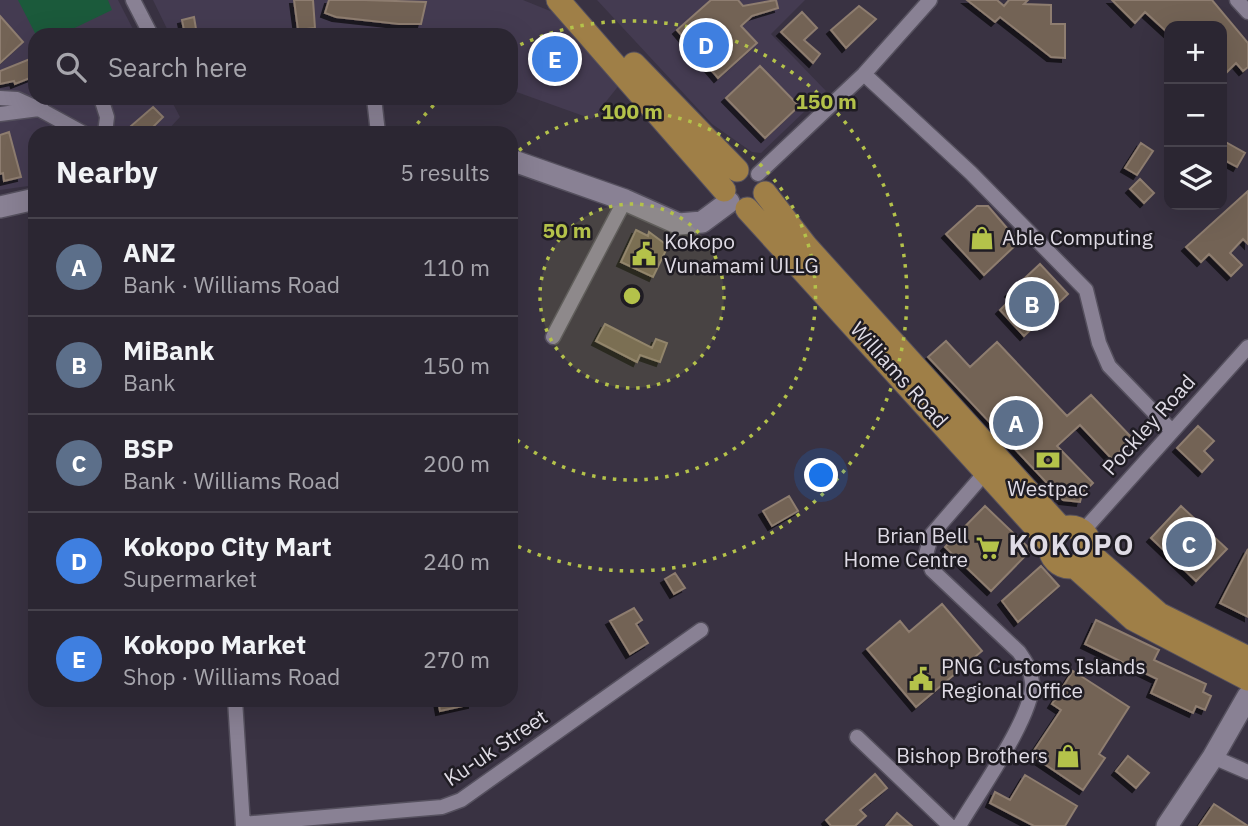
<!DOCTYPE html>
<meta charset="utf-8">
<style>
body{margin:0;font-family:"IBM Plex Sans",sans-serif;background:#332e3a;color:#f1f3f6}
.controls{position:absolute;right:21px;top:21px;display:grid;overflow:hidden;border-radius:14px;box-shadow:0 7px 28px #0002}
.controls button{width:63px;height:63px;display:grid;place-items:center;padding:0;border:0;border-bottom:2px solid #47434d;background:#2b2632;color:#f1f3f6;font:35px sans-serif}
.you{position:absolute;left:822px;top:476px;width:24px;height:24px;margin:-18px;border:5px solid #fff;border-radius:50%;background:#1a73e8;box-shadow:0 0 0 10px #1a73e833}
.badge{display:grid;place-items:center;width:46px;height:46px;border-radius:50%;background:#ea580c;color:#fff;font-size:23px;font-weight:700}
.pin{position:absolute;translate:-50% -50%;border:4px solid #fff;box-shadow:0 2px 7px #0006}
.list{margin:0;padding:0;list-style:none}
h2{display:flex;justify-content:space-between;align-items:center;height:91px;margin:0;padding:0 28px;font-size:30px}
h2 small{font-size:23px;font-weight:400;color:#a6a5ac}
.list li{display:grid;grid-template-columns:46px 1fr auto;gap:21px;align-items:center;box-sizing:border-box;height:98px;padding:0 28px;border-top:2px solid #47434d}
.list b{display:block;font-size:26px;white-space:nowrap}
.list p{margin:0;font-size:23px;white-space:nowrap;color:#a6a5ac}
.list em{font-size:23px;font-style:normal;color:#a6a5ac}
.icon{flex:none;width:38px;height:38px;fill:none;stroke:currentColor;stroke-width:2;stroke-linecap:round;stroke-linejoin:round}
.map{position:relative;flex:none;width:1248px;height:826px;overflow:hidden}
.search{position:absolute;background:#2b2632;box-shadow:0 7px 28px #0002;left:28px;top:28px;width:490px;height:77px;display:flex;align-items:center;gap:18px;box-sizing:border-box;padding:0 24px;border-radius:21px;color:#a6a5ac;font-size:26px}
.panel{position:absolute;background:#2b2632;box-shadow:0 7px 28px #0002;left:28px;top:126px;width:490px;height:581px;border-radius:21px}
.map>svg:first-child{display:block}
.built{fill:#443b51}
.green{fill:#1b5a3b}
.building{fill:#736355;stroke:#8e7d6f;stroke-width:2;filter:url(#shadow)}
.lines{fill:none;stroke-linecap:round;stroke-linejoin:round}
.street-casing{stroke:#55505e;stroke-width:17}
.secondary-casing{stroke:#55505e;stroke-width:24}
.primary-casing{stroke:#55505e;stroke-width:25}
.street{stroke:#898194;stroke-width:14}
.secondary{stroke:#898194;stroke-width:21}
.primary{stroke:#9f7f47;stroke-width:23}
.ring{fill:none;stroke:#b4c24a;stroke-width:3.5;stroke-dasharray:3.5 7}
.labels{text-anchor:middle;stroke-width:5;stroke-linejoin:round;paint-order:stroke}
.poi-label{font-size:21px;fill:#dfdbe5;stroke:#1f1c23;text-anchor:start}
.street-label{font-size:21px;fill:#dfdbe5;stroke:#1f1c23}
.district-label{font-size:28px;font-weight:bold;letter-spacing:2px;fill:#dfdbe5;stroke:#1f1c23}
.centre{fill:#b4c24a;stroke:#1f1c23;stroke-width:3.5}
.ring-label{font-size:21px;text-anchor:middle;font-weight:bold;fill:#b4c24a;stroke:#1f1c23;stroke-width:5;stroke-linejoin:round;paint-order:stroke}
</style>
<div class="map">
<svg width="1248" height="826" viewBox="0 0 1248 826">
<defs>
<filter id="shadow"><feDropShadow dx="-4" dy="4" stdDeviation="0" flood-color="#0009"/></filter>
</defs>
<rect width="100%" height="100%" fill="#393242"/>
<!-- built -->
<path class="built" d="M0 0H118L136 35H35V98H170L180 117 165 133H35V185L0 190Z
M153 0H523L565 17 620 84 592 119 511 90V35H452L447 29H374L278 31V35H170Z
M597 0H805L771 34 826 91 761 153 752 152 712 124Z"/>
<!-- green -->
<path class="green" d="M18 0H108L112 10 60 35H36Z"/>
<!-- building -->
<path class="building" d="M294 0H313L315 28 298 30Z
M329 0H364L426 2 421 24H399L336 17 325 13Z
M711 0H738L743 6 776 0 778 8 752 16 741 26 757 43 718 78 677 30Z
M967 0H997L1004 6 1009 0H1028L1024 4 1051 5V24H1065V58L1051 57 1000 17 995 22Z
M1112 0H1212L1248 43V67L1243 71 1236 63 1222 77V26H1169V34L1145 12 1135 23Z
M859 6 876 19 846 48 831 30Z
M802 12 817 28 804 40 820 54 813 63 781 32Z
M0 16 23 42 0 63Z
M194 17 197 35H185L182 20Z
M35 57V76L15 84 14 81 0 84V71Z
M760 66 799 106 765 138 726 98Z
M153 107 163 117 147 133H123Z
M9 132 21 177 4 181 3 173 0 174V135Z
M1222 140 1245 153 1237 167 1222 159Z
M1141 143 1153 151 1137 175 1125 168Z
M1140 179 1154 193 1144 203 1130 189Z
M1248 191V244L1243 239 1230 253 1242 265 1231 276 1209 254 1201 262 1186 247Z
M977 206H988L1019 242 984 275 946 234Z
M636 230 648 236 649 232 668 246 653 277 621 262Z
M1040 264 1068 294 1024 336 1000 310 1013 297 1009 293Z
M605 324 652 348 656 339 667 343 660 362 640 355 637 362 596 341Z
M946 341 970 367 997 342 1067 416 1091 395 1133 439 1112 459 1080 425 1057 446 1093 483 1082 494 1080 502 1063 500 928 357Z
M1198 426 1214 441 1204 451 1213 460 1202 472 1177 448Z
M789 496 798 511 772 526 763 511Z
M985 506 1031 550 991 591 945 547Z
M1181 506 1227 549 1196 581 1151 538Z
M1248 549V617L1220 603Z
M1041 566 1059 586 1018 622 1002 601Z
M675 573 685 588 674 594 665 579Z
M942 604 982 651 916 707 867 649 900 621 909 632Z
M634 608 642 620 636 624 648 643 630 654 610 621Z
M1096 620 1159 650 1154 660 1206 684 1203 692 1211 696 1205 710 1196 706 1193 713 1151 693 1157 679 1085 644Z
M1073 671 1129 707 1099 754 1105 758 1083 790 1031 755 1061 710 1052 704Z
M438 700H472V704L440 711Z
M1128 756 1149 773 1136 788 1116 771Z
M875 774 887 788 860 810 866 816 855 826H831L826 820Z
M1025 775 1077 806 1065 826H1034L990 803 995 792 1010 800Z
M1214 804 1248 826H1199Z
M897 813 912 826H886Z"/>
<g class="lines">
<!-- street casing -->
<g class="street-casing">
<path id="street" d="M133 0 151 35
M1237 0 1248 12
M864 74 971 173 1086 290 1099 343 1109 366 1171 430
M0 98 17 99 39 109 43 98
M101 98 107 117 105 133
M374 98 378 133
M0 114 39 109 83 133
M758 174 864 74 930 0
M553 337 625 200
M1083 531 1248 347
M235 700 243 826
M857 737 950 826
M1213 757 1248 772
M243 824 442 807 461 800 701 630
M959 826C977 795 1035 714 1032 682 1031 670 1026 662 1019 652L932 570 926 554 932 534 990 467"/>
</g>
<!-- secondary casing -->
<g class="secondary-casing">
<path id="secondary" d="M511 160 625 200 679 224 702 222 729 202
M0 207 35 199
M1167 826 1213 757 1248 696"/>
</g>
<!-- primary casing -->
<g class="primary-casing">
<path id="primary" d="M558 0 724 190
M634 64 737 170
M765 193 806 246 1061 528
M747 209 1049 542
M1050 547a20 20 0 1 1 40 0a20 20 0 1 1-40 0Z
M1089 553 1159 614 1248 658
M1075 567 1133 619 1248 679"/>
</g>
<!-- street -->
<use href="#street" class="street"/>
<!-- secondary -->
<use href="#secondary" class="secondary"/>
<!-- primary -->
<use href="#primary" class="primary"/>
</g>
<!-- distance rings -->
<circle cx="632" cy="296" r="92" fill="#b4c24a" fill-opacity=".12"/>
<g class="ring">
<circle cx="632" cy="296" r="92"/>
<path d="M511 157A184 184 0 1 1 511 435"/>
<path d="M411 132A275 275 0 0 1 441 98M511 49A275 275 0 1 1 511 543"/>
</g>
<!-- icons -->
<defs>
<g id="shop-bare" transform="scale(1.89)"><path d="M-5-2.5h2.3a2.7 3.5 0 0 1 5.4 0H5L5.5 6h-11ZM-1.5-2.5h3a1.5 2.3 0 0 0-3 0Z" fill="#b4c24a" stroke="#1f1c23" stroke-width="2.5" paint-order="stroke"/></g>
<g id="civic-bare" transform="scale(1.89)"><path d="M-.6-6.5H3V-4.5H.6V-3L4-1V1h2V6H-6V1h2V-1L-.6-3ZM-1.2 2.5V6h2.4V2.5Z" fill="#b4c24a" stroke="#1f1c23" stroke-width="2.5" paint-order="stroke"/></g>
<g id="bank-bare" transform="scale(1.89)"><path d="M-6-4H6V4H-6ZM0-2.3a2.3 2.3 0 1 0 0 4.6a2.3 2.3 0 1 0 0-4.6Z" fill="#b4c24a" stroke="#1f1c23" stroke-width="2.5" paint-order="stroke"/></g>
<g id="supermarket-bare" transform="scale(1.89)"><path d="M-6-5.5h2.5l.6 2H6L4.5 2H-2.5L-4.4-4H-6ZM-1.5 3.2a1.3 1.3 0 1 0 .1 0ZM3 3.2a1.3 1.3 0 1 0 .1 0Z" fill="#b4c24a" stroke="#1f1c23" stroke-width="2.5" paint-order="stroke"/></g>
</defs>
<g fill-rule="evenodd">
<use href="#shop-bare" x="982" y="238"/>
<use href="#civic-bare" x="644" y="254"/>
<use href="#bank-bare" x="1048" y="460"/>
<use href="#supermarket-bare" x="988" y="548"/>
<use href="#civic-bare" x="921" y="679"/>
<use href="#shop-bare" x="1068" y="756"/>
</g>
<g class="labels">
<!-- poi labels -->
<g class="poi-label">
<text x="1002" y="245">Able Computing</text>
<text x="664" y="249">Kokopo<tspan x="664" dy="24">Vunamami ULLG</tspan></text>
<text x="1048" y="496" text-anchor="middle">Westpac</text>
<text x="968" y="543" text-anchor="end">Brian Bell<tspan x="968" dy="24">Home Centre</tspan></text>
<text x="941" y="674">PNG Customs Islands<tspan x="941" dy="24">Regional Office</tspan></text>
<text x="1048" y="763" text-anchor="end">Bishop Brothers</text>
</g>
<!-- street labels -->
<g class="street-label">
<text transform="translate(899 375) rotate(48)" y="7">Williams Road</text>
<text transform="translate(1149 425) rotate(-48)" y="7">Pockley Road</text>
<text transform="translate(496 748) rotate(-34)" y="7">Ku-uk Street</text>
</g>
<!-- district labels -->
<g class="district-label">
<text x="1072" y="555">KOKOPO</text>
</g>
</g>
<circle cx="632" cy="296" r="10" class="centre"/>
<g class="ring-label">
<text x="826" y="109">150 m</text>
<text x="632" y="119">100 m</text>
<text x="567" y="238">50 m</text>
</g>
</svg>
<div class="controls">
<button>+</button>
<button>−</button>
<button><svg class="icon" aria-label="layers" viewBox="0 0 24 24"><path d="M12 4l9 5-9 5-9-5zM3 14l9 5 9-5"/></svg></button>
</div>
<div class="you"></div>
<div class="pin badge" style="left:1016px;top:423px;background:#5c6f8a">A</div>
<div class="pin badge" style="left:1032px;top:304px;background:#5c6f8a">B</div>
<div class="pin badge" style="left:1189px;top:544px;background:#5c6f8a">C</div>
<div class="pin badge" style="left:706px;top:45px;background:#3f7fe0">D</div>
<div class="pin badge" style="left:555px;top:59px;background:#3f7fe0">E</div>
<div class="search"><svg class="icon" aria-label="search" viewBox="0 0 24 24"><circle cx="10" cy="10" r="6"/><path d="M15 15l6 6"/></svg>Search here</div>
<section class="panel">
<h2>Nearby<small>5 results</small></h2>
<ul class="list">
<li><span class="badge" style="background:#5c6f8a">A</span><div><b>ANZ</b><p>Bank · Williams Road</p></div><em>110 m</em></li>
<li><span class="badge" style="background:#5c6f8a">B</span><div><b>MiBank</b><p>Bank</p></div><em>150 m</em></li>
<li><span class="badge" style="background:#5c6f8a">C</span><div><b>BSP</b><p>Bank · Williams Road</p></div><em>200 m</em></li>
<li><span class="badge" style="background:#3f7fe0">D</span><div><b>Kokopo City Mart</b><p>Supermarket</p></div><em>240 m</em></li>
<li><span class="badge" style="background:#3f7fe0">E</span><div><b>Kokopo Market</b><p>Shop · Williams Road</p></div><em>270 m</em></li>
</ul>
</section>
</div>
